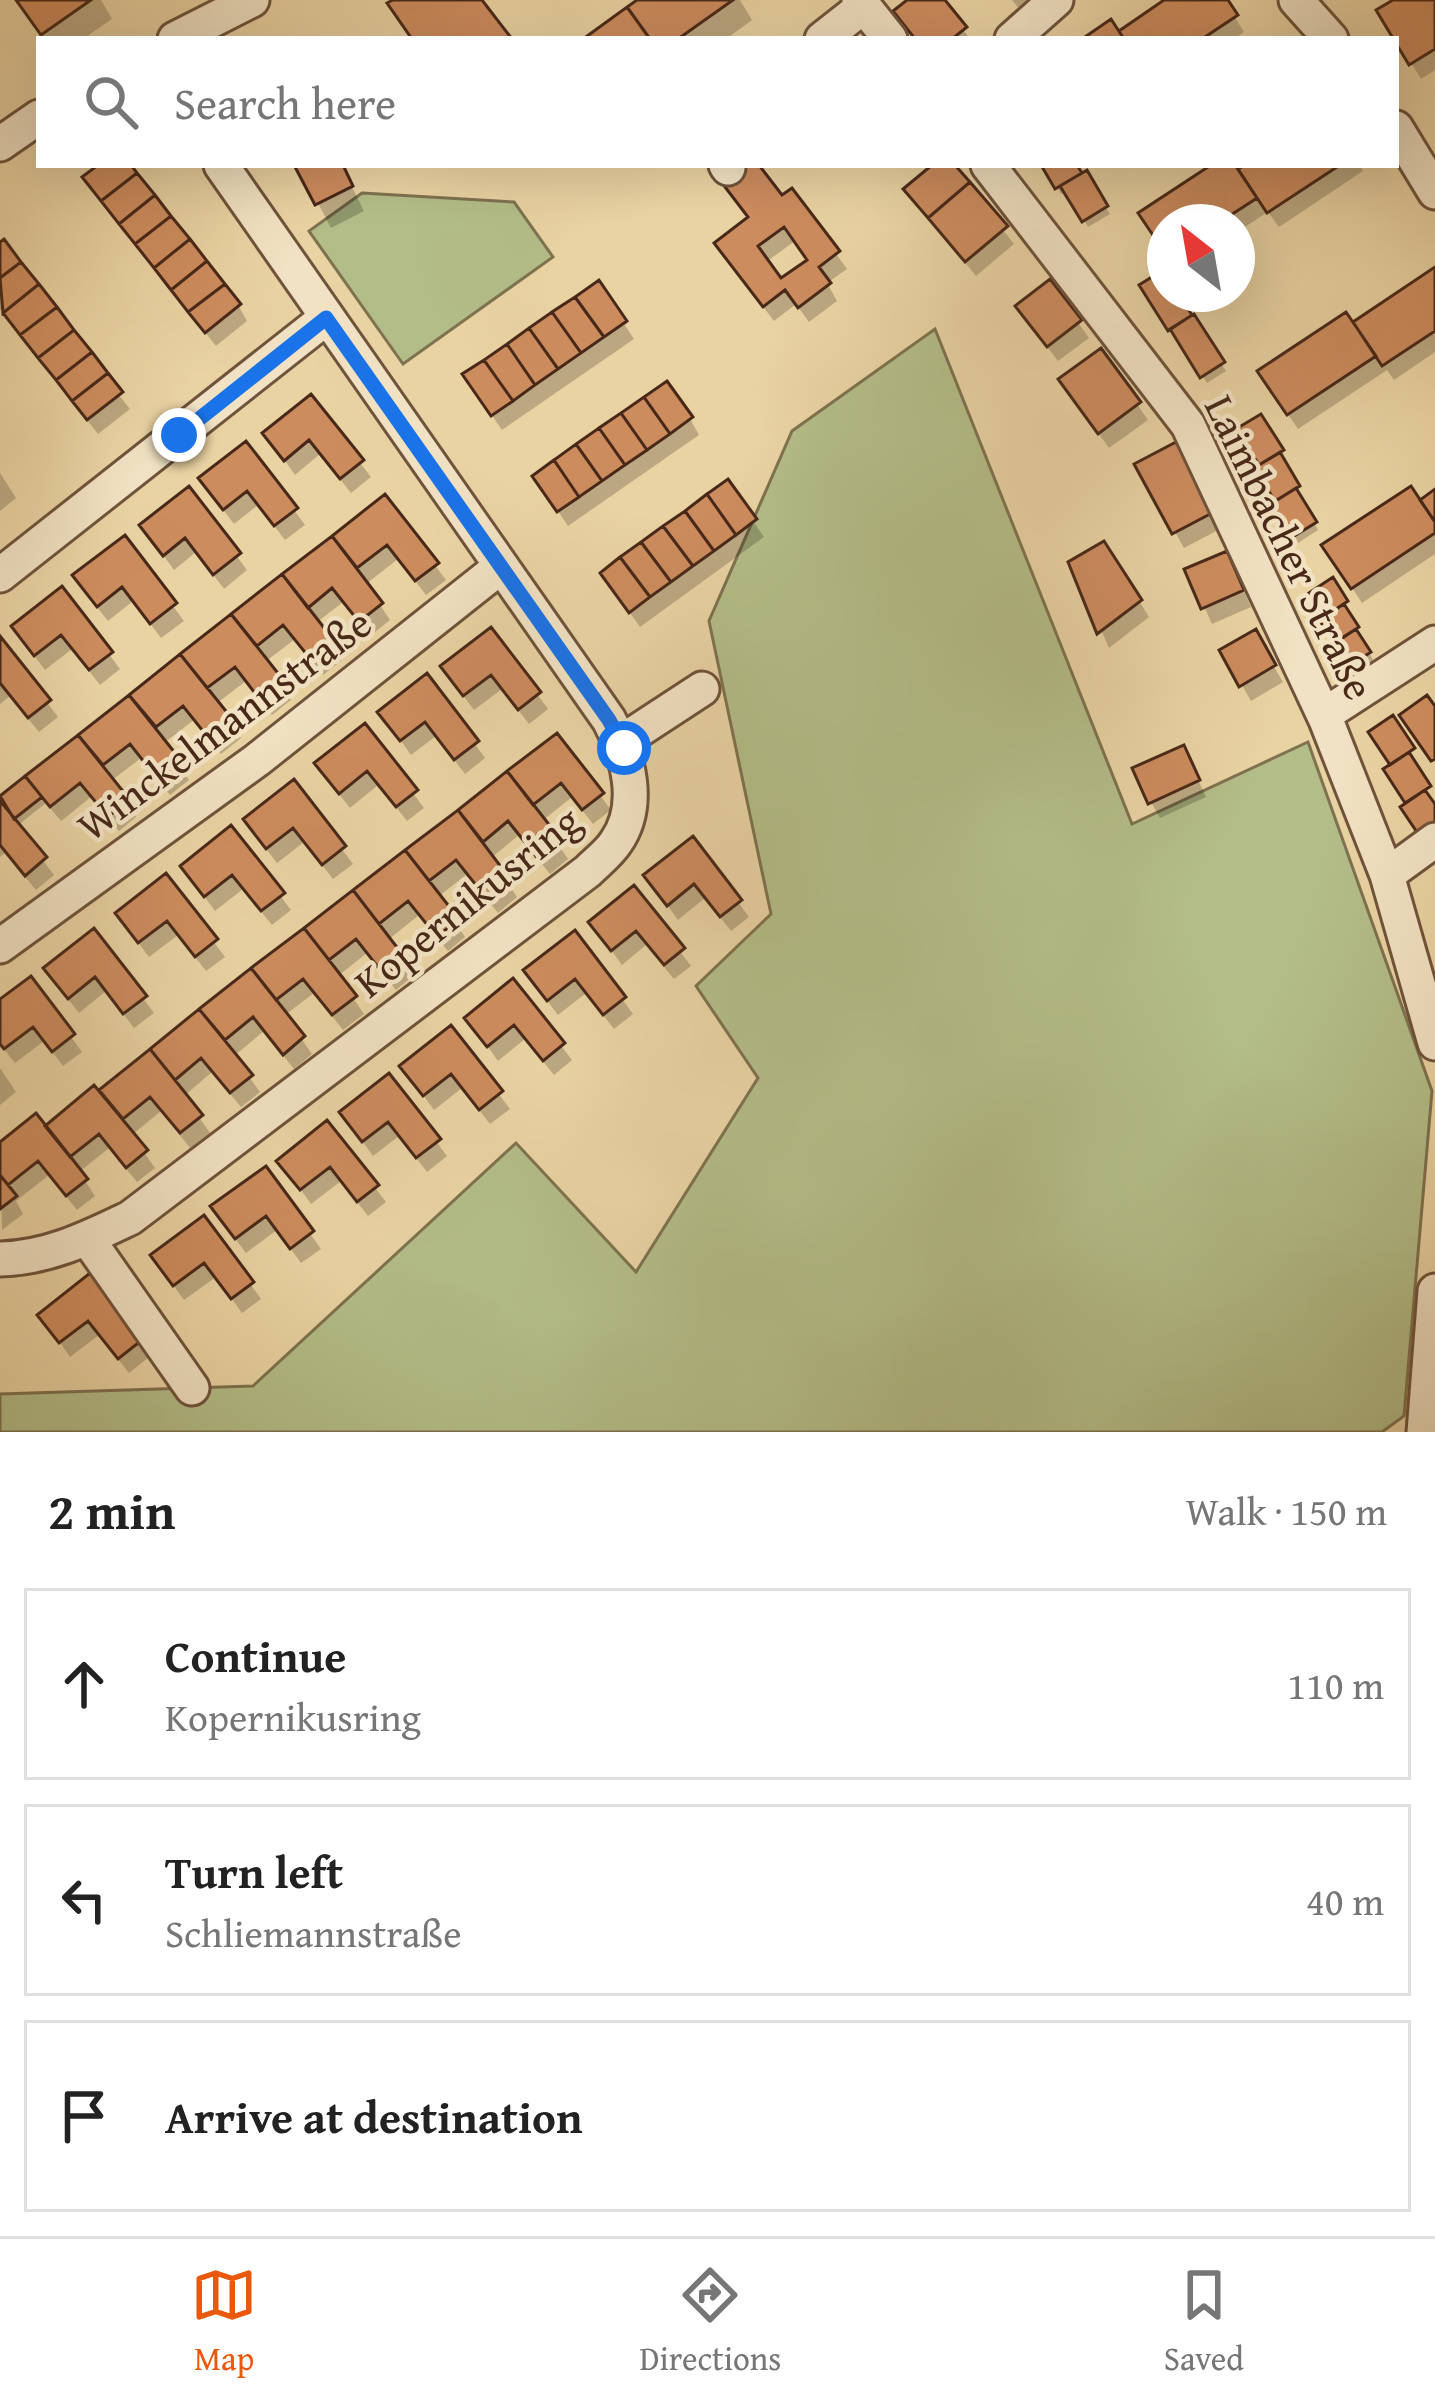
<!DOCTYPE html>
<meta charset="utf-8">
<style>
body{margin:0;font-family:"Gentium Book Plus",serif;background:#f6f6f6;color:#222}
.compass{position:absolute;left:1147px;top:204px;width:108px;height:108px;border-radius:50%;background:#fff;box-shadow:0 12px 48px #0002;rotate:329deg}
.stop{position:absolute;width:36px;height:36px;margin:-27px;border:9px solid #1a73e8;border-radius:50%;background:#fff}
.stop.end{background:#1a73e8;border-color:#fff;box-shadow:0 3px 12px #0008}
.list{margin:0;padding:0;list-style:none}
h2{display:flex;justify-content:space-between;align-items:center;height:156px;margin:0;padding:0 48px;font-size:51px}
h2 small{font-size:39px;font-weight:400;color:#767676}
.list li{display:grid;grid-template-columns:78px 1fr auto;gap:36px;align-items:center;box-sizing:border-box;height:192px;margin:0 24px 24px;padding:0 24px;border:3px solid #e0e0e0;border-radius:0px}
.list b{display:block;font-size:45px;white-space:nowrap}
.list p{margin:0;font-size:39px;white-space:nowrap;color:#767676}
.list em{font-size:39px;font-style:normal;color:#767676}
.icon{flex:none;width:66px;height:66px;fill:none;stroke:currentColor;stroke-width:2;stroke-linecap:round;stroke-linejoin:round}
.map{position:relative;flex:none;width:1435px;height:1432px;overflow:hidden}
.search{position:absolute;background:#fff;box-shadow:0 12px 48px #0002;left:36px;right:36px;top:36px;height:132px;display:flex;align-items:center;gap:30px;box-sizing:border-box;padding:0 42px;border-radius:0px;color:#767676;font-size:45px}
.sheet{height:804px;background:#fff}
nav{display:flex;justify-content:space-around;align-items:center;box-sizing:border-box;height:168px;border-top:3px solid #e0e0e0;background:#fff;font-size:33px;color:#767676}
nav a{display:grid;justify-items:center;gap:6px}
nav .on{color:#ea580c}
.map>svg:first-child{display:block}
.green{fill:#b3bd88;stroke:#7e7250;stroke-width:3}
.shadow{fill:#0003;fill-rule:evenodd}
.building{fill:#cd8c5e;stroke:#482819;stroke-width:3;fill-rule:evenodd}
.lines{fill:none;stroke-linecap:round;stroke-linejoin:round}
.minor-casing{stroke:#70533c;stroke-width:39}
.minor{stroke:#f1e2c3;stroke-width:33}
.route{stroke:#1a73e8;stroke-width:15}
.labels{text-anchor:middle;stroke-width:9;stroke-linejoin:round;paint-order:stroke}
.street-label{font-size:42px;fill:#482819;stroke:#f1e2c3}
</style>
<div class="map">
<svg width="1435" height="1432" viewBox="0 0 1435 1432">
<rect width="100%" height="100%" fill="#ead3a3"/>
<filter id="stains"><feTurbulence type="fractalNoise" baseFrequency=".00167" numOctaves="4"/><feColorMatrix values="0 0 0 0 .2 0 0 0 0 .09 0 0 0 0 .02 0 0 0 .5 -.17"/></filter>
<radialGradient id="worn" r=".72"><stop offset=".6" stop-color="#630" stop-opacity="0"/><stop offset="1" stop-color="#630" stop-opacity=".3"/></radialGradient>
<!-- green -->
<path class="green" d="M362 193 514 202 553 257 403 364 309 231Z
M935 329 1132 824 1308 742 1432 1091 1404 1416 1382 1432H0V1394L253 1386 516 1143 636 1272 758 1078 696 986 771 914 709 621 792 431Z"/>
<!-- shadow -->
<path class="shadow" d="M18 0H101L112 19 83 39H44Z
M643 0H740L752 20 726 39H589Z
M911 0H941L970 39H915L897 12Z
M1012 0H1032L1020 10Z
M1170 0H1224L1244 32 1234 39H1087L1118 35Z
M1399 0H1435V70L1421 79 1380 11Z
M103 165H127L238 305 247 321 216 346 95 194Z
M298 165H341L364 211 331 228Z
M751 165H755L782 200 791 192 847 269 827 283 837 301 809 322 796 304 774 321 727 259 750 219ZM795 241 810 261 780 283 766 262Z
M936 165H951L1014 244 976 276 907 190Z
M1044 165H1073L1081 177 1086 174 1110 214 1088 227 1067 191 1061 194Z
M1216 165H1232L1237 174 1250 165H1360L1363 171 1279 227 1268 212 1237 232V222H1165V250L1151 230Z
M0 246 130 409 98 434 0 309Z
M1435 270V352L1394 380 1387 370 1298 429 1270 388 1352 326Z
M1162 274 1165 294H1176L1226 371 1207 383 1143 286Z
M1050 283 1089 338 1058 361 1028 322Z
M598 284 634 339 502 430 475 391Z
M1101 352 1148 420 1109 448 1071 396Z
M310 398 371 477 351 493 320 454 295 475 266 434Z
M1260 418 1285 458 1281 460 1318 530 1298 543 1258 469 1263 466Z
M690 419 699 435 568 526 545 492Z
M246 445 305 525 285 540 258 505 234 524 211 494Z
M1174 446 1220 529 1184 548 1138 466Z
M0 473 16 498 0 511Z
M727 483 764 537 640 627 613 589Z
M188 491 247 570 224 589 196 552 174 570 142 526Z
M1435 493V554L1362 603 1335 562Z
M385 498 446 580 426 595 398 559 366 584 390 620 370 636 343 602 316 623 342 660 323 675 295 639 265 662 291 700 272 715 246 681 216 704 241 738 221 754 194 720 164 743 189 780 170 795 141 758 111 781 136 817 119 831 91 797 61 821 46 803 17 826 54 875 36 890 5 853 0 857V806L6 813 9 811 1 799Z
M124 539 184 621 161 638 133 601 108 621 85 592Z
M1072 564 1139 601 1149 617 1109 648Z
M1235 570 1251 607 1212 624 1188 571Z
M1332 581 1373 660 1353 673 1323 621Z
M62 590 120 669 100 685 72 649 45 670 24 642Z
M491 631 548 709 529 724 502 689 474 710 453 682Z
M1254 633 1283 682 1251 701 1223 652Z
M0 640 58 717 39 732 10 696 0 704Z
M426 677 485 758 465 774 436 736 411 755 381 712Z
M364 727 424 808 407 821 378 785 350 808 327 779Z
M557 737 611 810 593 824 572 797 542 821 568 859 550 874 519 835 491 858 517 897 498 913 467 874 438 897 465 937 448 951 419 915 388 940 413 976 396 990 367 953 338 976 364 1014 343 1030 314 993 285 1015 312 1054 294 1069 264 1031 234 1056 260 1092 241 1107 212 1072 184 1096 210 1133 190 1148 161 1111 132 1135 155 1168 137 1182 109 1148 79 1172 95 1196 77 1210 49 1175 16 1201 23 1214 2 1230 0 1145 44 1130 99 1094Z
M1191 764 1206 797 1160 818 1151 802Z
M293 783 353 864 333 879 304 842 277 863 256 836Z
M231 830 291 910 272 925 243 889 215 911 183 867Z
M692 840 749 917 731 931 705 898 678 920 646 876Z
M165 877 225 957 206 971 178 935 149 957 128 929Z
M633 889 691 966 674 979 646 945 622 965 592 923Z
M94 933 154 1013 134 1028 106 991 79 1013 56 984Z
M574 934 633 1014 614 1029 586 993 558 1015 536 986Z
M30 980 82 1052 63 1066 44 1041 15 1063 0 1044V1003Z
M513 982 572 1060 554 1075 525 1039 498 1061 467 1018Z
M450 1029 510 1109 490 1124 462 1088 434 1110 402 1066Z
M0 1068 16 1092 0 1105Z
M388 1077 447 1156 427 1172 399 1136 373 1156 342 1113Z
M327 1124 386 1202 368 1216 341 1181 311 1204 280 1161Z
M265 1170 321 1249 301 1263 277 1230 246 1253 223 1223Z
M203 1219 261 1299 242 1313 216 1277 184 1300 163 1271Z
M89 1277 149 1357 129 1373 99 1335 70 1357 41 1315Z"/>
<!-- building -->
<path class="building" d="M16 0H91L41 35Z
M393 0H482L512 39H412L387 3Z
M637 0H733L678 39H650L627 7Z
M907 0H945L967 27 952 39H915L893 11Z
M1164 0H1228L1238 15 1202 39H1124L1119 31Z
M1393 0H1435V49L1409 65 1376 10Z
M627 7 650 39H583Z
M1111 19 1124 39H1082Z
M98 165H131L137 173 101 201 82 177Z
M294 165H343L353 186 315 205Z
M746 165H759L782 195 792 188 840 251 819 267 831 283 798 308 785 290 763 307 714 243 748 217 722 183ZM784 227 807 260 781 278 758 246Z
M932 165H955L970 182 928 218 903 189Z
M1041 165H1077L1082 173 1055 189Z
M1211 165H1235L1257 198 1220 222H1165V253L1138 213Z
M1245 165H1340L1267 213 1238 169Z
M1087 170 1108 206 1082 222 1060 186Z
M137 173 155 195 119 224 101 201Z
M970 182 1008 226 965 262 928 218Z
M155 195 171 216 135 244 119 224Z
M171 216 190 239 154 268 135 244Z
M4 239 21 262 0 278V242Z
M190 239 207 261 171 290 154 268Z
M207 261 225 284 188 312 171 290Z
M21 262 39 284 3 313 0 278Z
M1435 267V331L1382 366 1353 322Z
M1163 270 1165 294H1178L1192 315 1168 331 1139 285Z
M1050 279 1082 320 1047 347 1015 306Z
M599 280 627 321 604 337 575 297Z
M39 284 57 307 20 335 3 313Z
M225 284 241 304 205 333 188 312Z
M575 297 604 337 581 353 552 312Z
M57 307 74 330 38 358 20 335Z
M552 312 581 353 558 369 529 328Z
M1346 312 1376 356 1287 415 1257 371Z
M1194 314 1225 362 1200 378 1170 329Z
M529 328 558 369 535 385 507 344Z
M74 330 92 352 56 380 38 358Z
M507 344 535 385 513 401 484 360Z
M1101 348 1141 402 1098 434 1058 379Z
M92 352 108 373 72 401 56 380Z
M484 360 513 401 491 416 462 374Z
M108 373 123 392 87 420 72 401Z
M667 381 693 417 670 434 644 397Z
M311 394 364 460 340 479 309 440 284 461 262 433Z
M644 397 670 434 647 450 621 413Z
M621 413 647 450 625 465 599 428Z
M1261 414 1284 450 1259 465 1236 429Z
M599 428 625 465 602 481 576 444Z
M246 441 298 508 274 526 247 491 223 510 198 478Z
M1176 442 1214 512 1172 534 1134 464Z
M576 444 602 481 579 497 554 460Z
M1280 452 1300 486 1275 501 1254 468Z
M554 460 579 497 557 512 532 476Z
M728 479 757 519 736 535 707 494Z
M189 486 241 553 213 575 185 538 163 556 139 525Z
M1411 486 1435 522V533L1351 589 1321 545Z
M1296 488 1317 522 1291 538 1271 504Z
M1435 489V522L1420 500Z
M385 494 439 563 415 581 387 545 357 568 332 536Z
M707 494 736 535 714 551 685 511Z
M685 511 714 551 693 566 663 526Z
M663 526 693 566 671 582 641 542Z
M125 535 177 603 150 624 122 587 97 607 72 575Z
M332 536 383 603 359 622 332 588 308 608 282 574Z
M1104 541 1142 600 1097 634 1068 562Z
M641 542 671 582 650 597 620 557Z
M1227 551 1244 590 1201 609 1184 569Z
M620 557 650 597 629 613 600 573Z
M282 574 336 643 312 661 283 625 257 646 231 614Z
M1333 577 1348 601 1324 617 1309 593Z
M62 586 113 652 89 670 61 635 34 656 11 626Z
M1344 604 1359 627 1334 643 1319 620Z
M231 614 285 682 261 701 235 667 207 688 180 654Z
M491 627 541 692 518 710 491 675 463 696 440 666Z
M1256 629 1276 665 1239 687 1219 650Z
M1356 629 1371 652 1346 668 1332 645Z
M0 636 51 700 28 718 0 683Z
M180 654 234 721 210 740 183 706 156 727 129 695Z
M427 673 479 741 454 760 425 722 400 741 377 712Z
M129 695 183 763 159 781 130 744 103 765 78 735Z
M1427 695 1435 706V759L1431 761 1399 715Z
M1393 715 1415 748 1390 765 1368 732Z
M365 723 418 790 396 807 367 771 339 794 314 763Z
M557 733 604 793 582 810 561 783 533 805 507 771Z
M78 735 130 800 108 817 80 783 50 807 25 776Z
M1184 745 1200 780 1148 804 1132 768Z
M1409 752 1431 786 1405 803 1383 769Z
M507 771 562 841 539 860 508 821 483 842 458 810Z
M25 776 42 797 14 819 0 796Z
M294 779 346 846 322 865 293 828 266 849 243 819Z
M1425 790 1435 804V832L1423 841 1400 807Z
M0 801 47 857 25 876 0 845Z
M458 810 511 880 487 899 456 860 429 881 405 850Z
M231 825 285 893 261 911 232 875 204 897 180 866Z
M693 836 742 900 720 917 694 884 667 906 643 875Z
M405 850 459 919 437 937 408 901 379 924 353 890Z
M166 873 218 939 195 957 167 921 138 943 115 913Z
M634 885 685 948 664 965 636 931 611 951 588 922Z
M353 890 406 959 385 976 356 939 329 960 304 928Z
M94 928 147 996 123 1014 95 977 68 999 43 968Z
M304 928 357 996 332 1015 303 979 276 1000 251 968Z
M575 930 626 997 603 1015 575 979 547 1001 523 970Z
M251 968 305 1036 283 1055 253 1017 225 1040 199 1009Z
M31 976 75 1034 52 1052 33 1027 4 1049 0 1044V999Z
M513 978 565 1043 543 1061 514 1025 487 1047 464 1018Z
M199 1009 253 1075 230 1093 201 1058 175 1080 150 1049Z
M451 1025 503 1091 479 1110 451 1074 423 1096 399 1066Z
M150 1049 203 1115 180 1133 150 1097 123 1119 99 1090Z
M389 1073 441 1139 416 1158 388 1122 362 1142 339 1112Z
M94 1085 148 1150 126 1168 99 1134 70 1157 45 1126Z
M36 1113 88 1179 66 1196 38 1161 8 1185 0 1175V1142Z
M327 1120 379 1185 357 1202 330 1167 300 1190 276 1161Z
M266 1166 314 1231 290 1249 266 1216 235 1239 210 1206Z
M0 1175 17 1196 0 1209Z
M204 1215 254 1282 231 1299 204 1263 173 1286 150 1255Z
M90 1273 142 1340 118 1359 88 1321 59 1343 37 1315Z"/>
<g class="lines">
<!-- minor casing -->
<g class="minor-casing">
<path id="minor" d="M859 0 890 39
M1296 0 1331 39
M175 39 252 0
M822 39 864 6
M1012 39 1056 0
M1396 128 1435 192
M0 144 39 117
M726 165 728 168
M988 165 1188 425 1326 720 1387 875 1435 1043
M0 575 326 318
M1324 715 1435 643
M621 742 702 689
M1387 875 1435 840
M0 946 257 760 499 568
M87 1238 192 1388
M0 1259C48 1258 88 1238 130 1218L588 871C597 862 609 853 616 842 642 805 628 756 609 720L221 165
M1424 1432 1435 1291"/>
</g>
<!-- minor -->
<use href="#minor" class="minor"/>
</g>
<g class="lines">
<!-- route -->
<path class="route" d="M179 435 326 318 609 720 624 748"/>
</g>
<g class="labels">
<!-- street labels -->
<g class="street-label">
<text transform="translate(1290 547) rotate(64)" y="15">Laimbacher Straße</text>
<text transform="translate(224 724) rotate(-37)" y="15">Winckelmannstraße</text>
<text transform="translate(467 901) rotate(-39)" y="15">Kopernikusring</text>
</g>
</g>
<rect width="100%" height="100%" filter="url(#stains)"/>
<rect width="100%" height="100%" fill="url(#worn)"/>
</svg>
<svg class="compass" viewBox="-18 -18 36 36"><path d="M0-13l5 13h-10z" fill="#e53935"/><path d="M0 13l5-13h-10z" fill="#767676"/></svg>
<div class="stop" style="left:624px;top:748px"></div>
<div class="stop end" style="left:179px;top:435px"></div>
<div class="search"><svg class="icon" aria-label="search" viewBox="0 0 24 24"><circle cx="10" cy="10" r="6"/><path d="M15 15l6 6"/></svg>Search here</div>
</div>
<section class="sheet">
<h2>2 min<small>Walk · 150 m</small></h2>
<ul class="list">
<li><svg class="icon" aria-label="ahead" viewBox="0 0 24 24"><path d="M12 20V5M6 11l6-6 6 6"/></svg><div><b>Continue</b><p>Kopernikusring</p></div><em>110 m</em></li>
<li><svg class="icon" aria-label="left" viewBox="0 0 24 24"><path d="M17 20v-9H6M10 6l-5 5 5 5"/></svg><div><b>Turn left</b><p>Schliemannstraße</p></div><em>40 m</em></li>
<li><svg class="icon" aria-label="arrive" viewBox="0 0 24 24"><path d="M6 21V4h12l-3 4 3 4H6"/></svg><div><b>Arrive at destination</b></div></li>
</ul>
</section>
<nav>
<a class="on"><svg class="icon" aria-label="map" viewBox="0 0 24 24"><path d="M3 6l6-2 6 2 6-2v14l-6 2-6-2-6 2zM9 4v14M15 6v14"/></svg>Map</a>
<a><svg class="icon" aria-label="directions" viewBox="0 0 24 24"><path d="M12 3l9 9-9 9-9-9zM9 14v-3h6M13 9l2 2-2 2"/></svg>Directions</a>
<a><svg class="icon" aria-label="saved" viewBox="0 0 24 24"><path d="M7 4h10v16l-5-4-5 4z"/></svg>Saved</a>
</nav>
